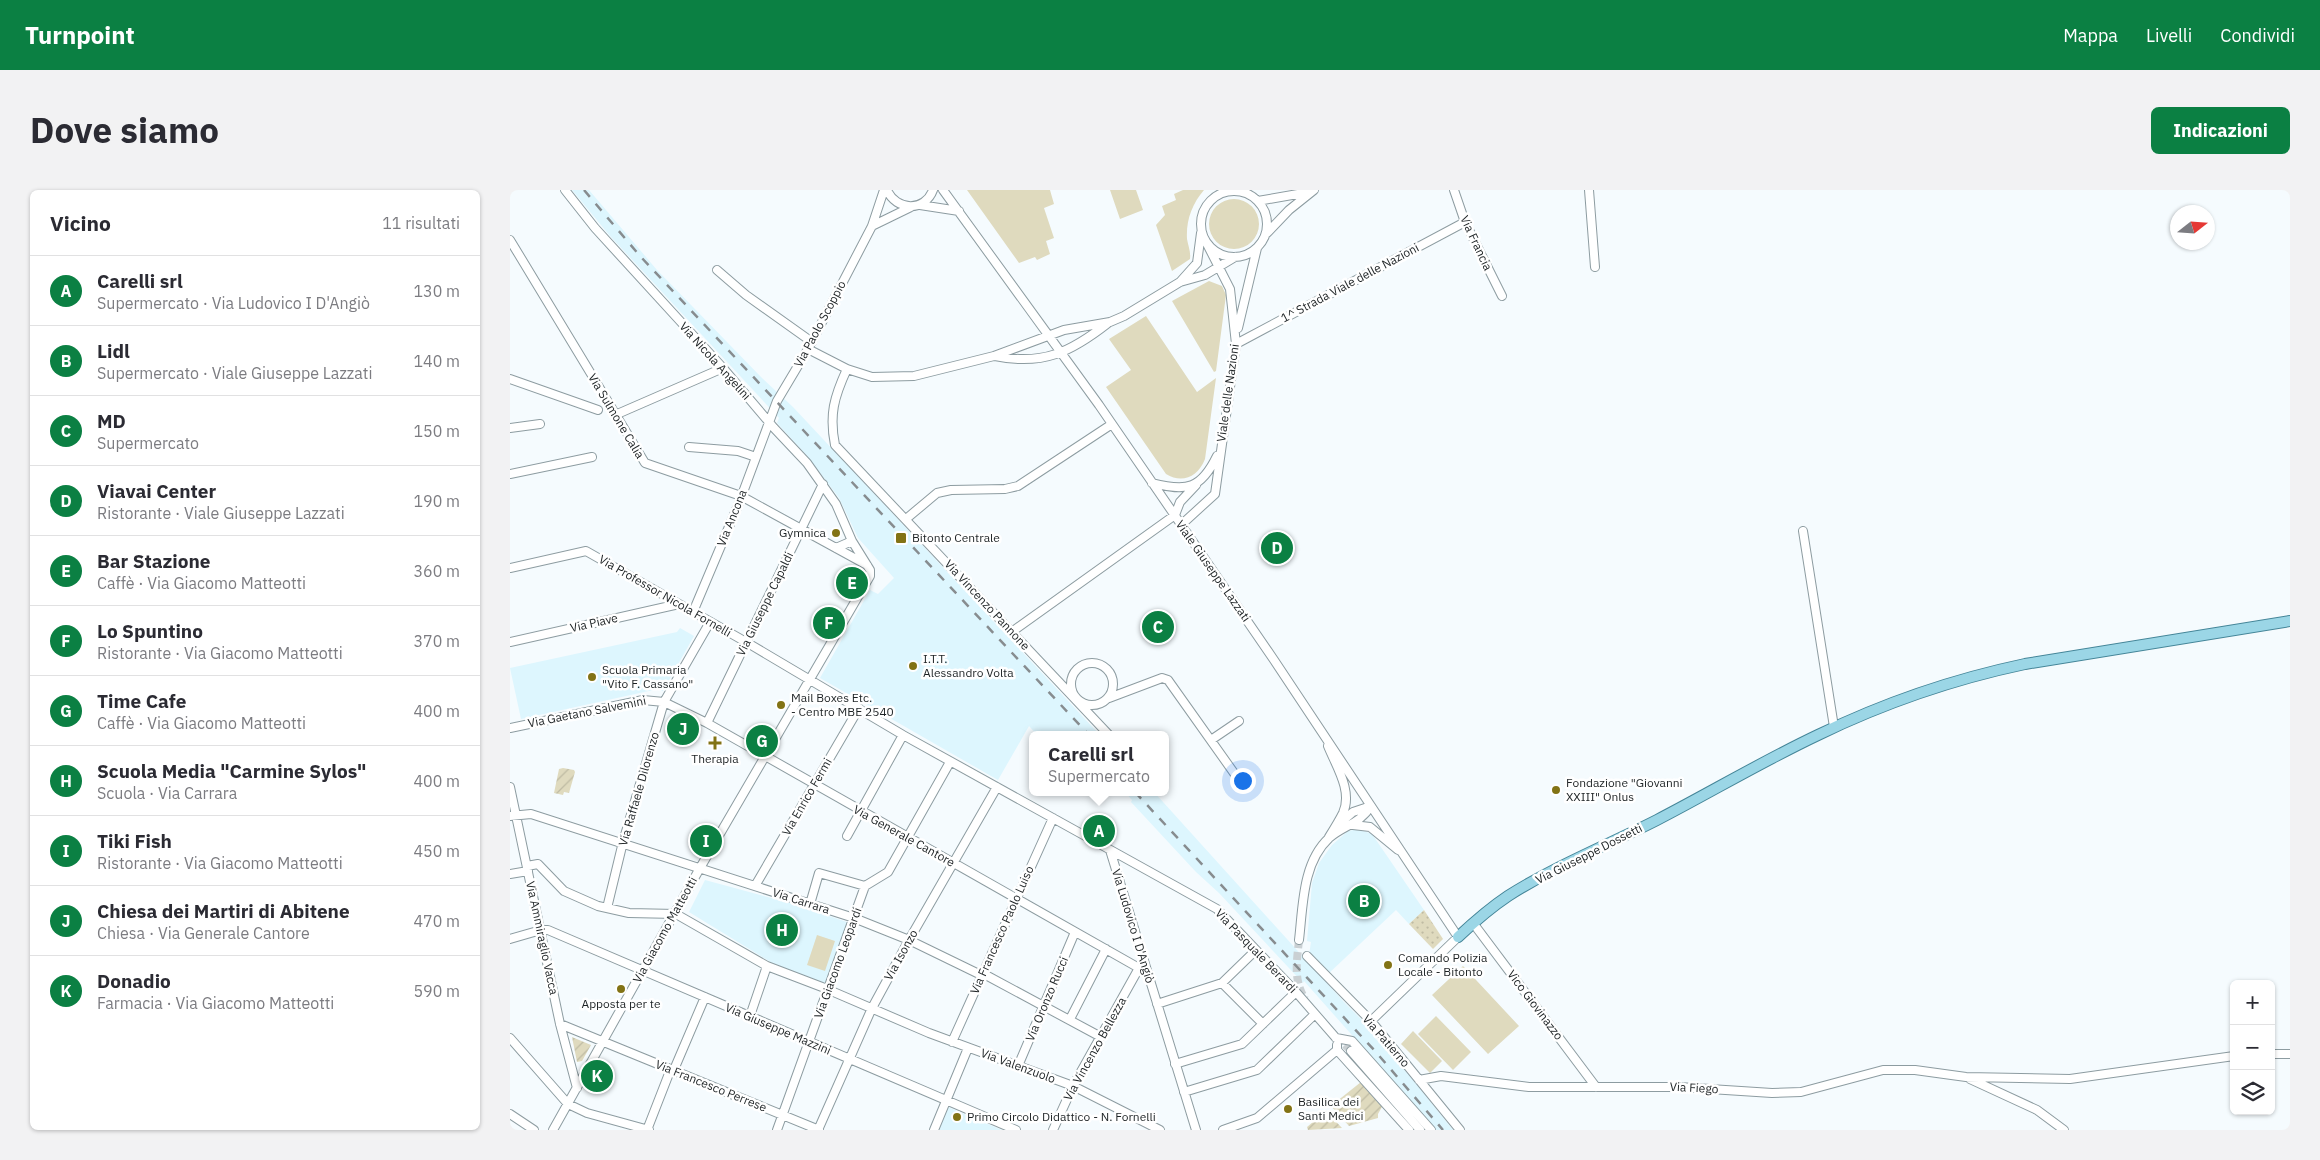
<!DOCTYPE html>
<html lang="it">
<meta charset="utf-8">
<style>
body{margin:0;font-family:"IBM Plex Sans",sans-serif;background:#f2f2f3;color:#2b2b33}
.controls{position:absolute;right:15px;bottom:15px;display:grid;overflow:hidden;border-radius:8px;box-shadow:0 1px 4px #0004}
.controls button{width:45px;height:45px;display:grid;place-items:center;padding:0;border:0;border-bottom:1px solid #e1e1e2;background:#fff;color:#2b2b33;font:25px sans-serif}
.compass{position:absolute;left:1660px;top:15px;width:45px;height:45px;border-radius:50%;background:#fff;box-shadow:0 1px 4px #0004;rotate:73deg}
.you{position:absolute;left:732px;top:590px;width:18px;height:18px;margin:-12px;border:4px solid #fff;border-radius:50%;background:#1a73e8;box-shadow:0 0 0 8px #1a73e833}
.badge{display:grid;place-items:center;width:32px;height:32px;border-radius:50%;background:#0b8043;color:#fff;font-size:16px;font-weight:700}
.pin{position:absolute;translate:-50% -50%;border:2px solid #fff;box-shadow:0 1px 5px #0006}
.popup{position:absolute;left:519px;top:541px;width:140px;height:65px;box-sizing:border-box;display:grid;place-content:center;border-radius:8px;background:#fff;filter:drop-shadow(0 1px 4px #0005);font-size:16px;white-space:nowrap;color:#7c7c81}
.popup b{font-size:19px;color:#2b2b33}
.popup::after{content:'';position:absolute;left:50%;top:100%;margin-left:-10px;border:10px solid transparent;border-top-color:#fff}
.list{margin:0;padding:0;list-style:none}
h2{display:flex;justify-content:space-between;align-items:center;height:65px;margin:0;padding:0 20px;font-size:21px}
h2 small{font-size:16px;font-weight:400;color:#7c7c81}
.list li{display:grid;grid-template-columns:32px 1fr auto;gap:15px;align-items:center;box-sizing:border-box;height:70px;padding:0 20px;border-top:1px solid #e1e1e2}
.list b{display:block;font-size:19px;white-space:nowrap}
.list p{margin:0;font-size:16px;white-space:nowrap;color:#7c7c81}
.list em{font-size:16px;font-style:normal;color:#7c7c81}
.icon{flex:none;width:28px;height:28px;fill:none;stroke:currentColor;stroke-width:2;stroke-linecap:round;stroke-linejoin:round}
.map{position:relative;flex:none;width:1780px;height:940px;overflow:hidden;border-radius:8px}
header{display:flex;align-items:center;gap:30px;box-sizing:border-box;height:70px;padding:0 25px;background:#0b8043;color:#fff}
header strong{font-size:24px}
nav{display:flex;gap:28px;margin-inline-start:auto;font-size:18px}
.intro{display:flex;align-items:center;justify-content:space-between;box-sizing:border-box;height:120px;padding:0 30px}
h1{margin:0;font-size:35px}
.button{padding:12px 22px;border-radius:8px;background:#0b8043;color:#fff;font-size:18px;font-weight:700}
main{display:flex;gap:30px;padding:0 30px}
aside{flex:1;background:#fff;border-radius:8px;box-shadow:0 1px 4px #0004}
.map>svg:first-child{display:block}
.built{fill:#ddf6fe}
.grass{fill:#dfdabe}
.park{fill:url(#park-dots)}
.garden{fill:url(#garden-furrows)}
.lines{fill:none;stroke-linecap:round;stroke-linejoin:round}
.minor-tunnel{stroke:#cad0d3;stroke-width:8;stroke-dasharray:8 4;stroke-linecap:butt}
.minor-casing{stroke:#8d9ca1;stroke-width:10}
.major-casing{stroke:#448598;stroke-width:12}
.minor{stroke:#fff;stroke-width:8}
.major{stroke:#9bd6e6;stroke-width:10}
.rail{stroke:#878c8f;stroke-width:2.5;stroke-dasharray:9 9;stroke-linecap:butt}
.poi-dot{fill:#827315;stroke:#fff;stroke-width:2}
.labels{text-anchor:middle;stroke-width:5;stroke-linejoin:round;paint-order:stroke}
.street-label{font-size:12px;fill:#1e2325;stroke:#fff}
.poi-label{font-size:12px;fill:#1e2325;stroke:#fff;text-anchor:start}
</style>
<header>
<strong>Turnpoint</strong>
<nav><a>Mappa</a><a>Livelli</a><a>Condividi</a></nav>
</header>
<div class="intro"><h1>Dove siamo</h1><a class="button">Indicazioni</a></div>
<main>
<aside>
<h2>Vicino<small>11 risultati</small></h2>
<ul class="list">
<li><span class="badge">A</span><div><b>Carelli srl</b><p>Supermercato · Via Ludovico I D'Angiò</p></div><em>130 m</em></li>
<li><span class="badge">B</span><div><b>Lidl</b><p>Supermercato · Viale Giuseppe Lazzati</p></div><em>140 m</em></li>
<li><span class="badge">C</span><div><b>MD</b><p>Supermercato</p></div><em>150 m</em></li>
<li><span class="badge">D</span><div><b>Viavai Center</b><p>Ristorante · Viale Giuseppe Lazzati</p></div><em>190 m</em></li>
<li><span class="badge">E</span><div><b>Bar Stazione</b><p>Caffè · Via Giacomo Matteotti</p></div><em>360 m</em></li>
<li><span class="badge">F</span><div><b>Lo Spuntino</b><p>Ristorante · Via Giacomo Matteotti</p></div><em>370 m</em></li>
<li><span class="badge">G</span><div><b>Time Cafe</b><p>Caffè · Via Giacomo Matteotti</p></div><em>400 m</em></li>
<li><span class="badge">H</span><div><b>Scuola Media &quot;Carmine Sylos&quot;</b><p>Scuola · Via Carrara</p></div><em>400 m</em></li>
<li><span class="badge">I</span><div><b>Tiki Fish</b><p>Ristorante · Via Giacomo Matteotti</p></div><em>450 m</em></li>
<li><span class="badge">J</span><div><b>Chiesa dei Martiri di Abitene</b><p>Chiesa · Via Generale Cantore</p></div><em>470 m</em></li>
<li><span class="badge">K</span><div><b>Donadio</b><p>Farmacia · Via Giacomo Matteotti</p></div><em>590 m</em></li>
</ul>
</aside>
<div class="map">
<svg width="1780" height="940" viewBox="0 0 1780 940">
<defs>
<pattern id="park-dots" width="8" height="8" patternUnits="userSpaceOnUse" patternTransform="scale(1.25)"><rect width="8" height="8" fill="#dfdabe"/><path d="M2 2h.1M6 6h.1" fill="none" stroke="#bfbba3" stroke-width="1.8" stroke-linecap="round"/></pattern>
<pattern id="garden-furrows" width="10" height="10" patternUnits="userSpaceOnUse" patternTransform="scale(1.25)"><rect width="10" height="10" fill="#dfdabe"/><path d="M-1 1l2-2M0 10L10 0M9 11l2-2" fill="none" stroke="#bfbba3"/></pattern>
</defs>
<rect width="100%" height="100%" fill="#f5fbfe"/>
<!-- built -->
<path class="built" d="M62 0H79L147 80 252 188 283 217 590 545H527L519 536 488 590 310 488 360 400 368 404 384 388 348 348 329 308 298 267 267 233 269 228 100 46Z
M170 438 184 446 153 501 148 499 11 529 0 478 167 442Z
M615 602H644L834 812 865 843 864 847 900 886 943 940H926L794 791 793 793 709 703 686 682 621 612 622 610Z
M849 639 862 644 914 720 899 734 886 720 817 785 799 765 801 752 797 751 802 693 809 673 822 655 838 641Z
M195 690 280 713 337 732 336 743 330 751 315 794 262 773 179 722Z
M438 917 492 940H427Z"/>
<!-- grass -->
<path class="grass" d="M457 0H540L544 14 534 18 544 48 536 51 540 64 527 70 525 67 509 73Z
M600 0H626L633 20 610 29Z
M673 0H694C682 14 676 30 677 49 678 55 681 62 680 69L662 81 646 35 655 25 652 16 666 10 664 4Z
M699 34a25 25 0 1 1 50 0a25 25 0 1 1-50 0Z
M699 91 712 96 716 105 706 181 704 182 662 111Z
M636 126 687 202 706 188 695 269C688 287 672 294 656 284L596 197 621 180 599 149Z
M307 745 325 751 315 781 297 775Z
M953 776 1009 836 978 864 922 805Z
M926 826 961 862 943 880 908 844Z
M903 841 932 871 920 883 891 854Z"/>
<!-- park -->
<path class="park" d="M914 720 933 749 923 759 899 734Z"/>
<!-- garden -->
<path class="garden" d="M53 578 64 580 65 582 59 603 54 602 53 605 44 603 49 579Z
M62 847 81 855 72 871 67 872Z
M851 892 873 915 868 924V928L839 936 821 916Z
M816 921 832 938 798 940 797 937Z"/>
<g class="lines">
<!-- minor-tunnel -->
<path class="minor-tunnel" d="M789 750C787 771 783 790 795 809
M827 846 841 861"/>
<!-- minor casing -->
<g class="minor-casing">
<path id="minor" d="M377 0C386 21 415 22 423 0
M433 0 589 215 764 470 948 747 861 831
M944 0 955 32 992 106
M1079 0 1085 77
M691 34a33 33 0 1 1 66 0a33 33 0 1 1-66 0Z
M748 11 799 2
M410 15 449 21
M362 36 401 17
M757 43 779 20 804 0
M0 50 135 273 231 306 357 375
M207 80 236 105 302 152
M670 92 687 73 691 43
M728 138 747 58
M726 154 955 32
M298 159 337 179 362 187 404 186 484 166 554 140 600 132 614 126 670 92 695 85 725 67
M485 166C533 176 561 162 598 133
M337 179C324 207 319 225 325 255L599 545
M0 189 88 220
M105 225 213 178
M0 238 30 234
M179 257 228 261 246 267
M0 284 82 267
M642 293C677 302 691 299 707 266
M396 329 427 303 441 300 495 299 508 296 602 234
M671 335 705 304 726 154 720 99 696 52
M1293 341 1324 537
M326 358 342 351
M0 378 76 361 236 452 393 545 707 719 786 802 826 848
M183 422 229 313 267 211 298 159 362 36 374 0
M503 441 665 325 670 312 686 295
M0 452 169 414
M561 494a21 21 0 1 1 42 0a21 21 0 1 1-42 0Z
M599 508 652 488 658 490 724 583
M197 533 313 294
M0 538 133 510 154 512 197 533 629 778 635 777
M701 550 729 531
M818 556C826 576 843 601 833 623 829 631 824 639 819 647
M0 597 50 834 67 898
M0 626 21 624 344 728 399 750 471 785
M830 633 843 622 861 616
M843 635 860 637 888 660
M337 646 393 545
M600 660 686 940
M17 676 28 674 54 701 88 716 119 723 166 724 257 776 312 797 419 843 563 896 650 940
M0 684 18 681
M245 696 349 518
M300 714 309 683 355 696
M97 718 113 652 154 512 200 432
M963 733 1086 897
M0 749 31 740H38L506 940
M789 750C793 717 792 673 819 648 834 635 850 634 861 616
M797 766 861 831 950 940
M472 783 591 847
M712 793 753 834
M647 814 712 793 746 760
M240 826 257 776
M560 829 596 759
M50 834 309 940
M0 848 58 914 77 923 139 940
M826 848 842 851 921 940
M442 852 543 628
M827 855V860L899 940
M841 861 910 940
M1761 864H1780
M665 874 732 854 786 802
M508 876 565 742
M163 882 195 807
M1460 889 1527 920 1554 940
M909 890 931 886 1019 897H1169L1262 903 1291 902 1373 880H1405L1456 887 1560 889 1724 866
M674 902 747 880 805 824
M0 924 24 940
M43 940 190 678 360 386V380L342 351 326 314 297 273 264 238 213 178 85 38 55 0
M137 940 160 881
M267 940 355 696 378 682 440 572
M308 940 362 818 399 750 487 597
M424 940 458 858
M543 940 563 896 629 778
M713 940 747 928 827 860"/>
</g>
<!-- major casing -->
<g class="major-casing">
<path id="major" d="M948 747C964 732 980 718 998 706 1045 676 1098 655 1147 630 1201 602 1253 571 1308 545 1374 513 1444 489 1515 474L1780 431"/>
</g>
<!-- minor -->
<use href="#minor" class="minor"/>
<!-- major -->
<use href="#major" class="major"/>
<!-- rail -->
<path class="rail" d="M74 0 130 66 579 545
M625 602 865 861 933 940"/>
</g>
<!-- markers -->
<g class="poi-dot">
<circle cx="326" cy="343" r="5"/>
<rect x="385" y="342" width="12" height="12" rx="2.5"/>
<circle cx="403" cy="476" r="5"/>
<circle cx="82" cy="487" r="5"/>
<circle cx="271" cy="515" r="5"/>
<path d="M202.5 545.5h5v5h5v5h-5v5h-5v-5h-5v-5h5z"/>
<circle cx="1046" cy="600" r="5"/>
<circle cx="878" cy="775" r="5"/>
<circle cx="111" cy="799" r="5"/>
<circle cx="778" cy="919" r="5"/>
<circle cx="447" cy="927" r="5"/>
</g>
<g class="labels">
<!-- street labels -->
<g class="street-label">
<text transform="translate(966 53) rotate(65)" y="4">Via Francia</text>
<text transform="translate(840 93) rotate(-28)" y="4">1^ Strada Viale delle Nazioni</text>
<text transform="translate(310 134) rotate(-62)" y="4">Via Paolo Scoppio</text>
<text transform="translate(205 171) rotate(48)" y="4">Via Nicola Angelini</text>
<text transform="translate(718 203) rotate(-82)" y="4">Viale delle Nazioni</text>
<text transform="translate(106 226) rotate(59)" y="4">Via Sulmone Calia</text>
<text transform="translate(222 328) rotate(-68)" y="4">Via Ancona</text>
<text transform="translate(703 381) rotate(55)" y="4">Viale Giuseppe Lazzati</text>
<text transform="translate(155 406) rotate(30)" y="4">Via Professor Nicola Fornelli</text>
<text transform="translate(255 414) rotate(-64)" y="4">Via Giuseppe Capaldi</text>
<text transform="translate(477 415) rotate(47)" y="4">Via Vincenzo Pannone</text>
<text transform="translate(84 433) rotate(-13)" y="4">Via Piave</text>
<text transform="translate(77 522) rotate(-11)" y="4">Via Gaetano Salvemini</text>
<text transform="translate(129 599) rotate(-74)" y="4">Via Raffaele Dilorenzo</text>
<text transform="translate(297 607) rotate(-60)" y="4">Via Enrico Fermi</text>
<text transform="translate(394 646) rotate(29)" y="4">Via Generale Cantore</text>
<text transform="translate(1079 664) rotate(-27)" y="4">Via Giuseppe Dossetti</text>
<text transform="translate(291 711) rotate(18)" y="4">Via Carrara</text>
<text transform="translate(623 736) rotate(73)" y="4">Via Ludovico I D'Angiò</text>
<text transform="translate(155 740) rotate(-61)" y="4">Via Giacomo Matteotti</text>
<text transform="translate(492 740) rotate(-66)" y="4">Via Francesco Paolo Luiso</text>
<text transform="translate(32 748) rotate(78)" y="4">Via Ammiraglio Vacca</text>
<text transform="translate(746 761) rotate(46)" y="4">Via Pasquale Berardi</text>
<text transform="translate(391 765) rotate(-61)" y="4">Via Isonzo</text>
<text transform="translate(328 773) rotate(-70)" y="4">Via Giacomo Leopardi</text>
<text transform="translate(537 809) rotate(-67)" y="4">Via Oronzo Rucci</text>
<text transform="translate(1025 815) rotate(53)" y="4">Vico Giovinazzo</text>
<text transform="translate(268 839) rotate(23)" y="4">Via Giuseppe Mazzini</text>
<text transform="translate(876 851) rotate(49)" y="4">Via Patierno</text>
<text transform="translate(585 859) rotate(-61)" y="4">Via Vincenzo Bellezza</text>
<text transform="translate(508 876) rotate(20)" y="4">Via Valenzuolo</text>
<text transform="translate(201 896) rotate(22)" y="4">Via Francesco Perrese</text>
<text transform="translate(1184 898) rotate(3)" y="4">Via Fiego</text>
</g>
<!-- poi labels -->
<g class="poi-label">
<text x="316" y="347" text-anchor="end">Gymnica</text>
<text x="402" y="352">Bitonto Centrale</text>
<text x="413" y="473">I.T.T.<tspan x="413" dy="14">Alessandro Volta</tspan></text>
<text x="92" y="484">Scuola Primaria<tspan x="92" dy="14">"Vito F. Cassano"</tspan></text>
<text x="281" y="512">Mail Boxes Etc.<tspan x="281" dy="14">- Centro MBE 2540</tspan></text>
<text x="205" y="573" text-anchor="middle">Therapia</text>
<text x="1056" y="597">Fondazione "Giovanni<tspan x="1056" dy="14">XXIII" Onlus</tspan></text>
<text x="888" y="772">Comando Polizia<tspan x="888" dy="14">Locale - Bitonto</tspan></text>
<text x="111" y="818" text-anchor="middle">Apposta per te</text>
<text x="788" y="916">Basilica dei<tspan x="788" dy="14">Santi Medici</tspan></text>
<text x="457" y="931">Primo Circolo Didattico - N. Fornelli</text>
</g>
</g>
</svg>
<div class="controls">
<button>+</button>
<button>−</button>
<button><svg class="icon" aria-label="layers" viewBox="0 0 24 24"><path d="M12 4l9 5-9 5-9-5zM3 14l9 5 9-5"/></svg></button>
</div>
<svg class="compass" viewBox="-18 -18 36 36"><path d="M0-13l5 13h-10z" fill="#e53935"/><path d="M0 13l5-13h-10z" fill="#7c7c81"/></svg>
<div class="you"></div>
<div class="pin badge" style="left:589px;top:641px">A</div>
<div class="popup"><b>Carelli srl</b>Supermercato</div>
<div class="pin badge" style="left:854px;top:711px">B</div>
<div class="pin badge" style="left:648px;top:437px">C</div>
<div class="pin badge" style="left:767px;top:358px">D</div>
<div class="pin badge" style="left:342px;top:393px">E</div>
<div class="pin badge" style="left:319px;top:433px">F</div>
<div class="pin badge" style="left:252px;top:551px">G</div>
<div class="pin badge" style="left:272px;top:740px">H</div>
<div class="pin badge" style="left:196px;top:651px">I</div>
<div class="pin badge" style="left:173px;top:539px">J</div>
<div class="pin badge" style="left:87px;top:886px">K</div>
</div>
</main>
